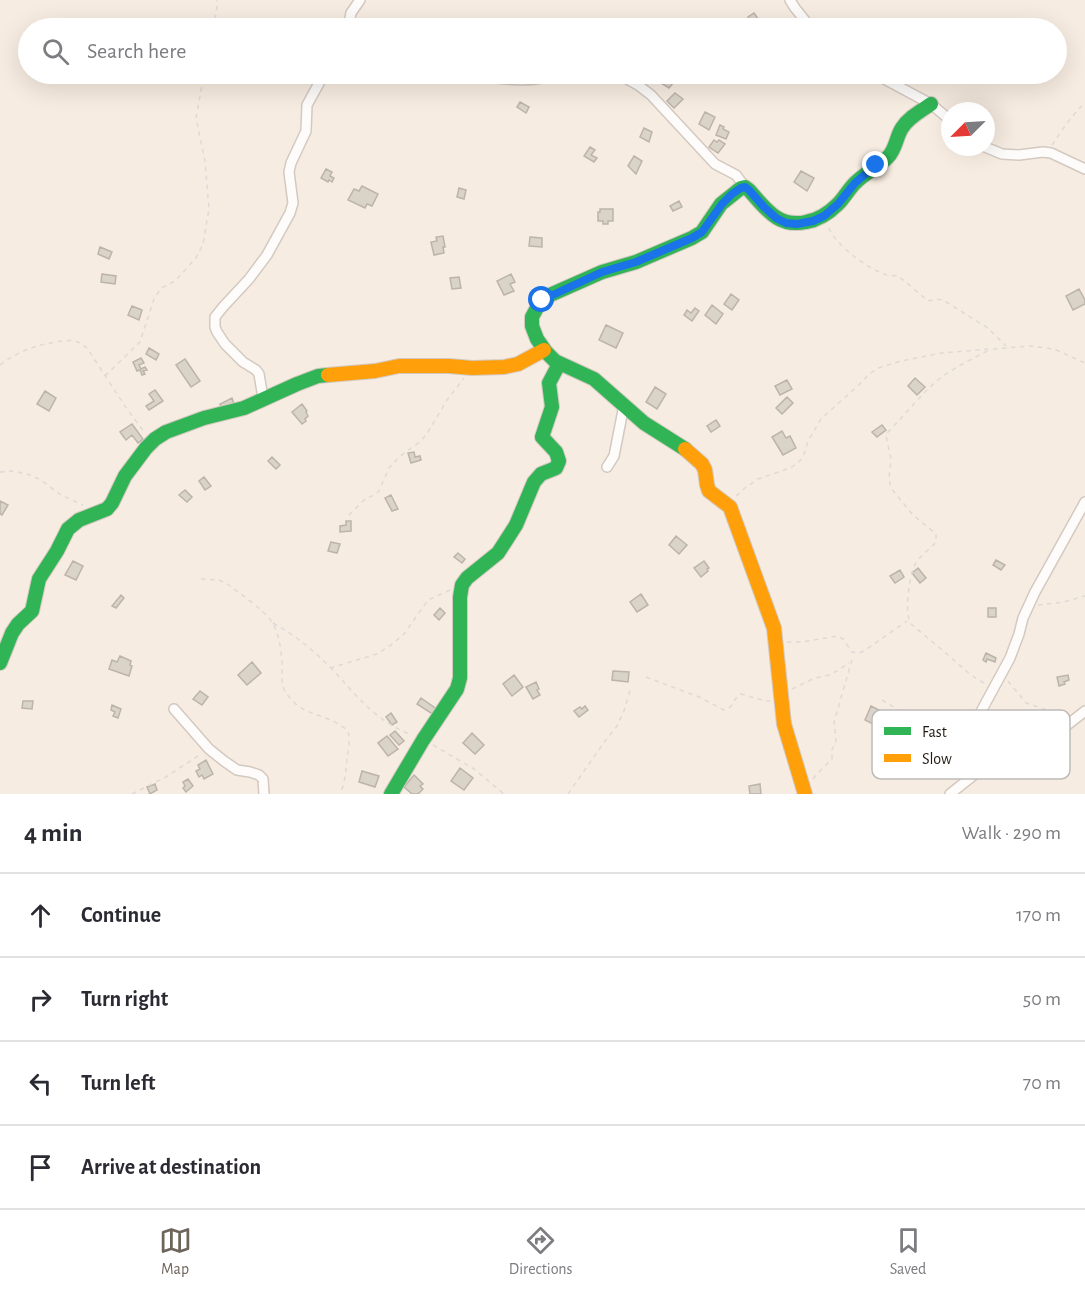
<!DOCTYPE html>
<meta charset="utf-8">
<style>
body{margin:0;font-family:"Alegreya Sans",sans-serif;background:#f2f2f3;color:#2b2b33}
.compass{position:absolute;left:941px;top:102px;width:54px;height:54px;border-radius:50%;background:#fff;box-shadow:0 6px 24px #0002;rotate:246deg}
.stop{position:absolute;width:18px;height:18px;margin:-14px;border:4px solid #1a73e8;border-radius:50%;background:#fff}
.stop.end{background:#1a73e8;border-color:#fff;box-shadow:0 2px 6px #0008}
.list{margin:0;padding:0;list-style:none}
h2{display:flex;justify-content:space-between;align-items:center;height:78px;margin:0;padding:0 24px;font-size:26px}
h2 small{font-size:20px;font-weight:400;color:#7c7c81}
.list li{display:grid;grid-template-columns:39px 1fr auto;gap:18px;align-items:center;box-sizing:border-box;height:84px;padding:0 24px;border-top:2px solid #e1e1e2}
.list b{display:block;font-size:22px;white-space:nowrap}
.list em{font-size:20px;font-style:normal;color:#7c7c81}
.icon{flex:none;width:33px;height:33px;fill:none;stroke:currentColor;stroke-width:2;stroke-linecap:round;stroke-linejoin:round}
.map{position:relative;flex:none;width:1085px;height:794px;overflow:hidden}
.search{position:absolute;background:#fff;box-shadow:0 6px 24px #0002;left:18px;right:18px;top:18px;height:66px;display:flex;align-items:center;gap:15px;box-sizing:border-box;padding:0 21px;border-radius:33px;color:#7c7c81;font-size:22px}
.sheet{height:414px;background:#fff}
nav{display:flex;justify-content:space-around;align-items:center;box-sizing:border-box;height:84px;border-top:2px solid #e1e1e2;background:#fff;font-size:16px;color:#7c7c81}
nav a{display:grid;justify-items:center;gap:3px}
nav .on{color:#6d645a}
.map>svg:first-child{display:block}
.building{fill:#dad3c8;stroke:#bcb4aa;stroke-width:1.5}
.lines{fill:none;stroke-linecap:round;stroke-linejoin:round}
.street-casing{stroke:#d3c9c0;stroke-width:12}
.fast-casing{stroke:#d3c9c0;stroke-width:16}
.slow-casing{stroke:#d3c9c0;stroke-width:16}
.path{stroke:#dedad7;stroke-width:1.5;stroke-dasharray:4.5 4.5;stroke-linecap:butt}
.street{stroke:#fefcfa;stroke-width:9}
.fast{stroke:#30b455;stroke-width:14}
.slow{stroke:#ff9f0a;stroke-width:14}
.route{stroke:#1a73e8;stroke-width:8}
.key{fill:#fff;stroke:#bdbab8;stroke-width:1.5}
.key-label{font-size:16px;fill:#221a11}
</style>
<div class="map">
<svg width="1085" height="794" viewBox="0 0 1085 794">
<rect width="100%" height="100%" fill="#f7ece1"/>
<!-- building -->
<path class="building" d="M754 13 761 23 755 27 748 17Z
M668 74H672L678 77 669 88 661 83Z
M675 93 683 99 674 108 667 101Z
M520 102 529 107 526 113 517 107Z
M705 112 715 117 709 130 699 124Z
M720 125 724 127 723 129 729 132 726 139 716 135Z
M644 128 652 132 649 142 640 137Z
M714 140 717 142 719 140 725 144 718 153 709 147Z
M590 147 595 150 591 155 597 158 594 162 584 156Z
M634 156 642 161 636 174 628 166Z
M326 169 332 172 330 176 334 178 332 182 329 180 328 182 321 178Z
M801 171 814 178 807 191 794 182Z
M362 186 378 194 372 206 367 204 365 208 348 200 354 189 359 191Z
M459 188 466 190 464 199 457 197Z
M679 201 682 207 673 211 670 206Z
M600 209H613V221H608V224H603V221H598V212H600Z
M443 236 445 247H443L444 253 434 255 431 242 437 241 436 237Z
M530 237 542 238V247L529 246Z
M100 247 112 252 109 259 98 254Z
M102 274 116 276 115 284 101 282Z
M511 274 515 282 510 284 514 291 504 295 497 281Z
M459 277 461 288 452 289 450 278Z
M1079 289 1085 300V304L1073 310 1066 296Z
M731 294 739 300 732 310 724 304Z
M712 305 723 314 716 324 705 315Z
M132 306 142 310 139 320 128 315Z
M695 308 699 311 692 321 684 315 687 310 691 313Z
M606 325 623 333 616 348 599 340Z
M149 348 159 354 156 360 146 354Z
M141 358 144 363 139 365 141 369 145 367 147 370 143 371 145 374 142 375 140 370 137 371 133 362Z
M185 359 200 381 191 387 176 365Z
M915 378 925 387 917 395 908 386Z
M787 380 792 389 780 395 775 386Z
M655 387 666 394 657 409 646 402Z
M155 390 163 401 149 410 146 406 154 401 149 394Z
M45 391 56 398 49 411 37 404Z
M787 397 793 403 782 414 776 408Z
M232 398 234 404 222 409 220 404Z
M302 404 307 411 306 412 308 416 305 419 306 421 302 424 292 412Z
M716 420 720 426 711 432 707 426Z
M132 424 143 439 138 443 132 435 126 440 120 432Z
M882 425 886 430 877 437 872 432Z
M782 431 786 438 790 436 796 448 783 455 772 437Z
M414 452 415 457 420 456 421 460 411 463 408 453Z
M272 457 280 465 276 469 268 461Z
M204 477 211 486 205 490 199 481Z
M185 490 192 497 187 502 179 495Z
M391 495 398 509 392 511 385 498Z
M0 501 8 505 2 515 0 514Z
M346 521H351V531L340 532V526L346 525Z
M676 536 687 545 679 554 669 545Z
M331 542 340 544 337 553 328 551Z
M458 553 465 559 462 563 454 557Z
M996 560 1005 565 1001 570 993 565Z
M73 561 83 566 76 580 65 575Z
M704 561 709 568 707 569 708 571 701 577 694 568Z
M918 568 926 578 920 583 912 573Z
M900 570 904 577 895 583 890 576Z
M641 594 648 605 637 612 630 602Z
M121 595 124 598 116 608 112 606Z
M440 608 445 613 439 620 434 615Z
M988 608H996V617H988Z
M986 653 996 658 995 662 987 659 986 662 983 660Z
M120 656 131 661 130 665 132 666 129 676 109 669 112 660 117 662Z
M252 662 261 673 247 685 238 675Z
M613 671 629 672 628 682 612 680Z
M514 675 523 687 512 696 503 684Z
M1068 675 1069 680 1064 682 1065 684 1059 686 1057 677Z
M536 682 539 689 537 690 540 695 533 699 526 687Z
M200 691 208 697 202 705 193 699Z
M421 698 438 710 434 715 417 704Z
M23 701H33L32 709 22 708Z
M112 705 121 709 118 718 113 716 115 712 111 710Z
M585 706 588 710 579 717 574 711 580 707 582 709Z
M871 706 879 710 873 724 865 720Z
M391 713 397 722 392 725 386 717Z
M395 731 404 741 399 745 390 735Z
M472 733 484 745 475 754 463 743Z
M387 736 398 749 388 756 378 743Z
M206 760 213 774 204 779 202 775 199 777 196 771 200 769 198 765Z
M460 768 473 778 464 790 451 781Z
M362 771 379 776 375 787 359 782Z
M414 775 423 784 420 786 423 789 418 794H412L404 787Z
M188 779 193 786 186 792 183 788 185 786 183 782Z
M155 784 157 790 150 794 147 787Z
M760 784 761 794H750L749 786Z"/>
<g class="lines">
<!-- street casing -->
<g class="street-casing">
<path id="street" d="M790 0 795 8 811 28
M348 28 351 13 360 0
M460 74C484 76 533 86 553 74
M618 74 638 85 651 95 715 164 736 175 745 187
M875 74 931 104 950 120
M985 147 1002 154 1019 155 1043 152 1051 153 1085 169
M263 398 259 374 256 370 243 362 225 344 217 332 215 327V317L223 307 249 279 267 255 290 213 293 203 289 172 291 163 306 131 307 105 324 74
M607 467 614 456 624 405
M174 709 209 749 224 761 237 770 250 772 259 775 263 779 264 794
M989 763 969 747C966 741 969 736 971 730L1010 658 1019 634 1023 618 1035 592 1085 502
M950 794 989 763 1011 751 1057 733 1085 711"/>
</g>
<!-- fast casing -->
<g class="fast-casing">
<path id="fast" d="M685 449 644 423 594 379 555 361 546 352 537 339 532 326V317L538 306 550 295 602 272 636 262 692 238 702 232 721 204 741 188 745 187 749 190C766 209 778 228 806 222 818 220 828 214 838 204 844 198 849 189 855 183 865 173 878 167 888 157 896 149 896 137 902 128 909 117 921 111 931 104
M0 663 12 633 18 624 32 611 39 579 57 551 68 529 79 520 107 509 112 503 125 476 146 448 155 439 166 432 204 418 244 408 297 384 318 376 328 375
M391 794 423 740 457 689 460 678V597L462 585 467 578 498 553 516 525 534 482 541 474 556 468 559 461 556 452 542 437 552 407 549 383 559 364"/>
</g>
<!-- slow casing -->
<g class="slow-casing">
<path id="slow" d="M328 375 375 371 399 366H449L472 368 504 367 518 364 544 350
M685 449 702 464 705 470 707 485 709 491 730 507 774 628 784 724 805 794"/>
</g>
<!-- path -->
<path class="path" d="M213 28 217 7V0
M1052 145C1062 130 1072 115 1085 103
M829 228C836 246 868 269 887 275 890 276 894 275 897 276 904 279 919 294 927 300 932 302 937 298 943 300L988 328 1006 346
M993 349 1030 346 1054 349 1085 363
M0 365C17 352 35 345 56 342 62 341 69 340 75 341 80 342 83 345 87 348L125 406 144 432
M105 376 140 342 154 299 161 288 175 281 186 269 196 258 203 244 209 209 205 161 196 118 204 74
M0 472 14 471 30 475 41 480 61 495 83 505
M736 496 745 488 758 479 790 468 798 463 803 457 808 441 821 419 862 382 868 375 878 368 901 361 942 353 988 349
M349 515 364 500 374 495 379 491 389 468 399 457 421 441 428 432 447 400 464 378
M201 579 219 580 226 583C239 593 263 609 272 622 279 633 281 649 282 662 283 673 280 684 286 693 290 699 296 705 303 709 315 716 345 721 349 735 350 742 348 751 347 758 346 771 345 783 340 794
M1038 605 1064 602 1085 596
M273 623C296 636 312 649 331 668 357 696 375 721 412 735
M787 642H802L838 636 843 639 852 652 859 653 864 651 907 621
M330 668 377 654 391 645 404 634 428 600 450 590
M646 677 699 697 724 710C734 708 733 698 741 694L765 701H770
M1008 681 1026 703 1063 715
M984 683 971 675 941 649 911 624C904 615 909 579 914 567 917 558 929 550 936 542V534L913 515 891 488 889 478 891 459 886 436 887 433C905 415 920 395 939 379 955 367 974 358 991 349
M792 689 815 678 829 675 839 670 849 662
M882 700 903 713 958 740
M433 745 474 769 504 794
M959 774 964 756
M813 779 818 773 832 759V750L836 741 834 722 852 660
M132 794 166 777 201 754
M568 794 605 741 617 726 624 711 631 687"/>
<!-- street -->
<use href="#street" class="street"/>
<!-- fast -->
<use href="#fast" class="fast"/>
<!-- slow -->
<use href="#slow" class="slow"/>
</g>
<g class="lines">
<!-- route -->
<path class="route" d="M542 300 602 272 636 262 692 238 702 232 722 204 732 194 741 188 745 187 749 190 764 207 776 218 786 223 797 224 813 221 824 216 838 204 855 183 876 165"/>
</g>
<!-- legend -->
<rect x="872" y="710" width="198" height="69" rx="9" class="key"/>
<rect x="884" y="727" width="27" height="8" fill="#30b455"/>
<rect x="884" y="754" width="27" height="8" fill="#ff9f0a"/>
<g class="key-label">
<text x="922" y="737">Fast</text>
<text x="922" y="764">Slow</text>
</g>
</svg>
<svg class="compass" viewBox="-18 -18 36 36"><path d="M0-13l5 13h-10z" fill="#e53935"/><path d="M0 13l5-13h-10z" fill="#7c7c81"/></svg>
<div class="stop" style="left:542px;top:300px"></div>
<div class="stop end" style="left:876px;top:165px"></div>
<div class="search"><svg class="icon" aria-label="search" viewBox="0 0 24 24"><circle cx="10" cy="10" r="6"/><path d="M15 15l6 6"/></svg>Search here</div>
</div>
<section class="sheet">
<h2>4 min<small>Walk · 290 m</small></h2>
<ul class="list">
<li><svg class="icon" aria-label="ahead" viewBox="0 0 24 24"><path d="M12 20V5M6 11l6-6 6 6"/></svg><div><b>Continue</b></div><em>170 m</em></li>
<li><svg class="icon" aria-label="right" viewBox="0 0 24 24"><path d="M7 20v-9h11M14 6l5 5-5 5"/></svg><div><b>Turn right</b></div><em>50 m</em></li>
<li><svg class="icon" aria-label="left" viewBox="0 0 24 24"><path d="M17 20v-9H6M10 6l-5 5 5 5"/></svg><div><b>Turn left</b></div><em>70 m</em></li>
<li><svg class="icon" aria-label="arrive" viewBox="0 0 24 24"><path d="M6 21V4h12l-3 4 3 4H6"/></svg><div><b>Arrive at destination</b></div></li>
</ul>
</section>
<nav>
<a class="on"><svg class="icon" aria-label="map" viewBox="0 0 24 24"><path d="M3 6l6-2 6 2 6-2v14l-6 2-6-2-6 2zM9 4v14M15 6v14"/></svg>Map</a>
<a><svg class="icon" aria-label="directions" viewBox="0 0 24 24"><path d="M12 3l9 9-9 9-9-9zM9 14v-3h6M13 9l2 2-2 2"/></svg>Directions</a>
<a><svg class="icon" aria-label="saved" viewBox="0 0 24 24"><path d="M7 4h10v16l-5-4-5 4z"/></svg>Saved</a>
</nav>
